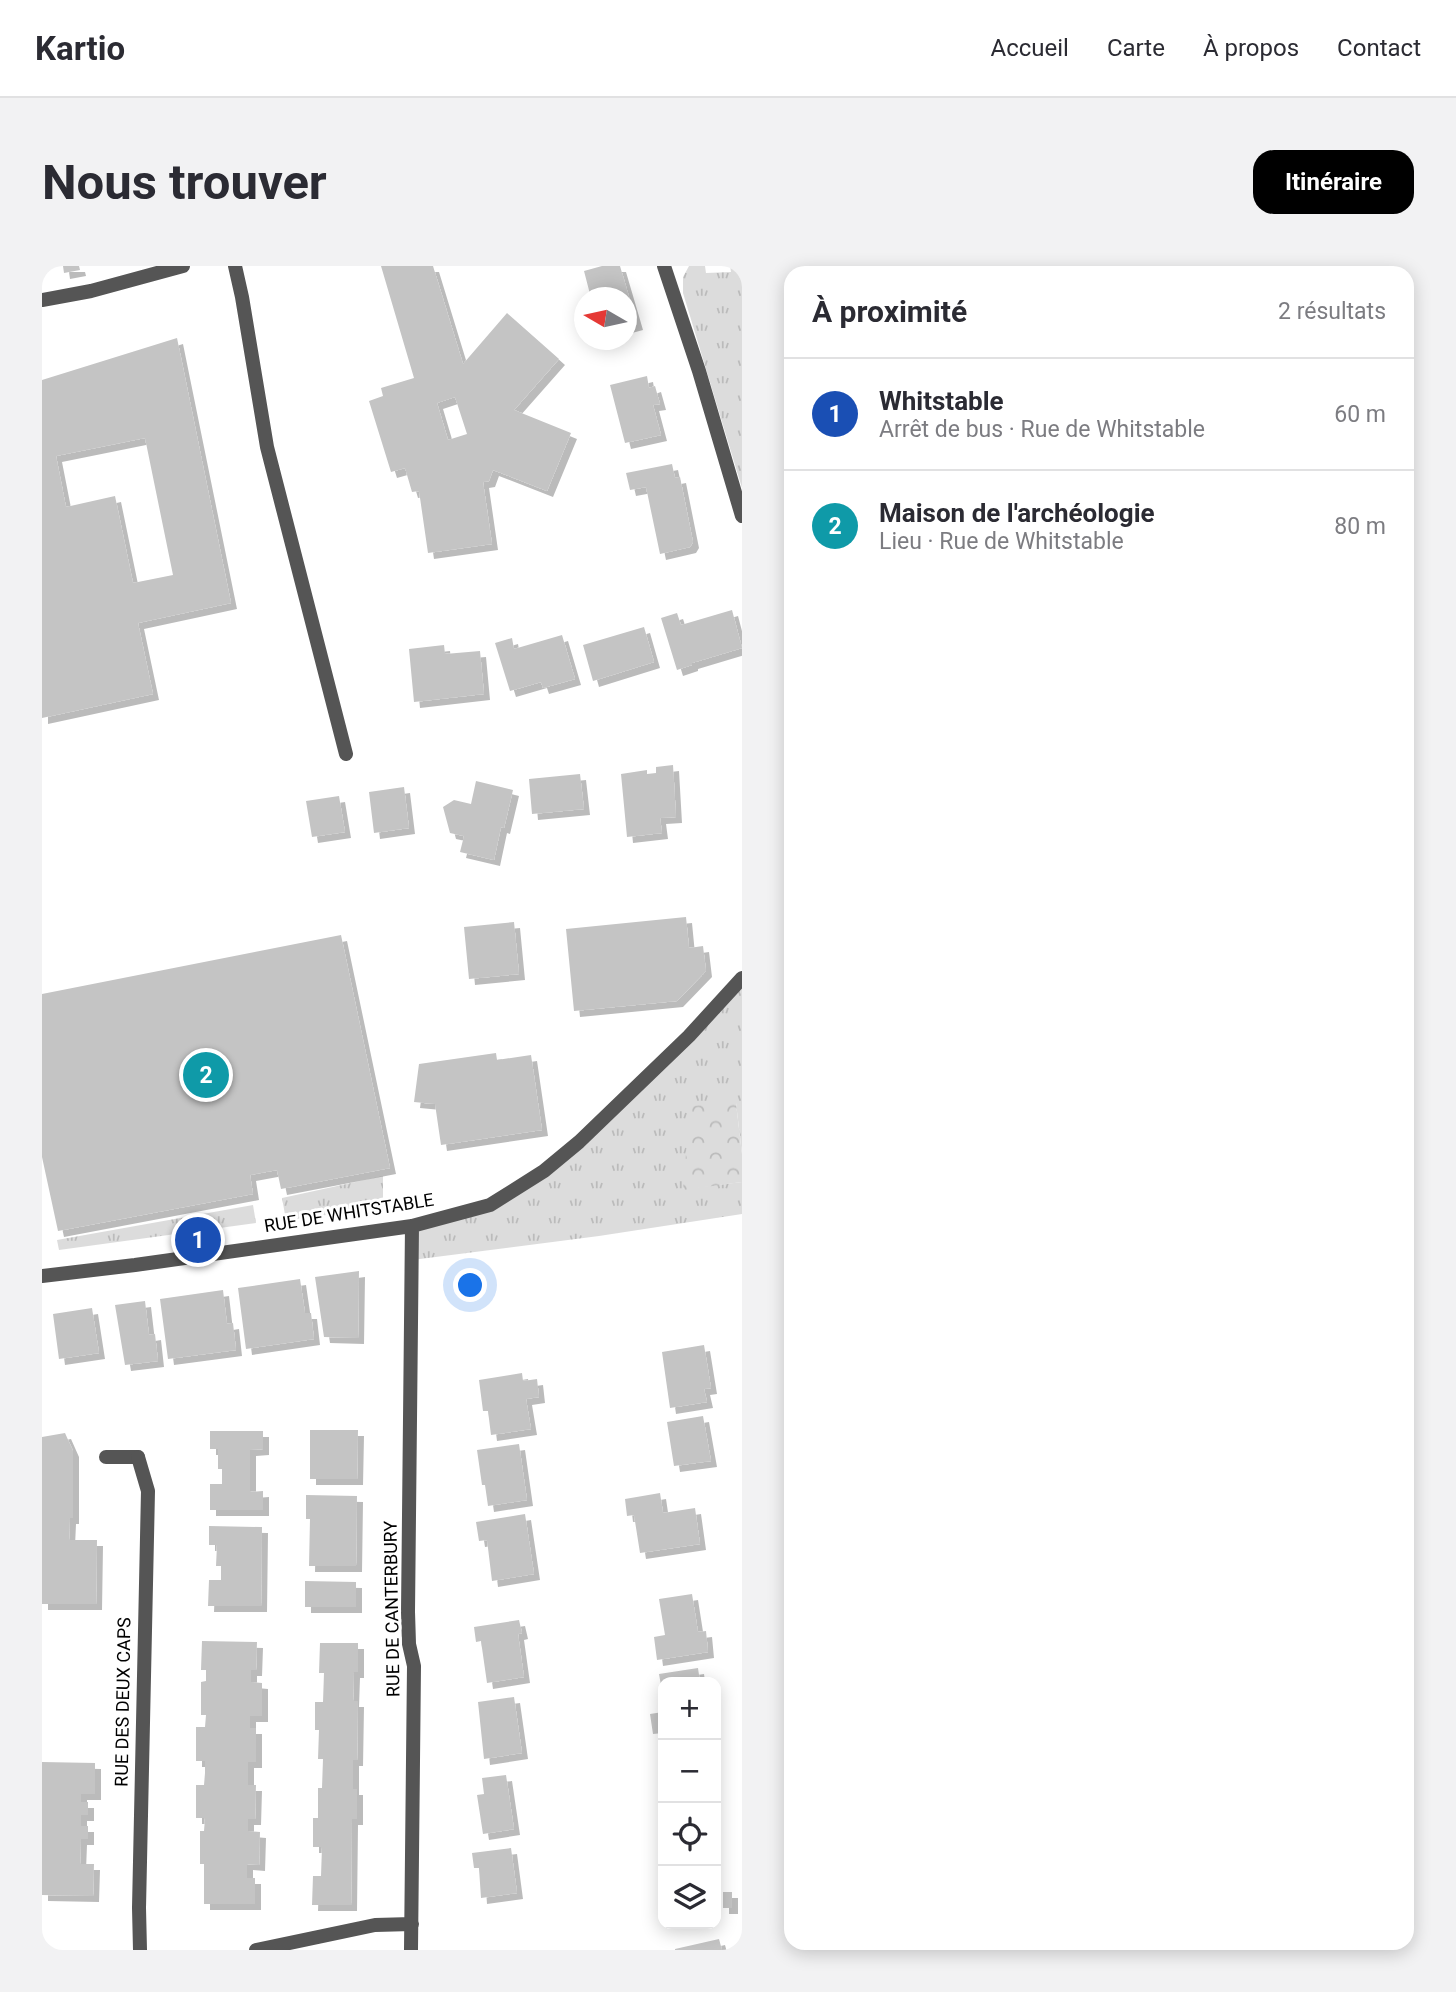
<!DOCTYPE html>
<html lang="fr">
<meta charset="utf-8">
<style>
body{margin:0;font-family:Roboto,sans-serif;background:#f2f2f3;color:#2b2b33}
.controls{position:absolute;right:21px;bottom:21px;display:grid;overflow:hidden;border-radius:14px;box-shadow:0 4px 18px #0003}
.controls button{width:63px;height:63px;display:grid;place-items:center;padding:0;border:0;border-bottom:2px solid #e1e1e2;background:#fff;color:#2b2b33;font:35px sans-serif}
.compass{position:absolute;left:532px;top:21px;width:63px;height:63px;border-radius:50%;background:#fff;box-shadow:0 4px 18px #0003;rotate:279deg}
.you{position:absolute;left:429px;top:1020px;width:24px;height:24px;margin:-18px;border:5px solid #fff;border-radius:50%;background:#1a73e8;box-shadow:0 0 0 10px #1a73e833}
.badge{display:grid;place-items:center;width:46px;height:46px;border-radius:50%;background:#000;color:#fff;font-size:23px;font-weight:700}
.pin{position:absolute;translate:-50% -50%;border:4px solid #fff;box-shadow:0 2px 7px #0006}
.list{margin:0;padding:0;list-style:none}
h2{display:flex;justify-content:space-between;align-items:center;height:91px;margin:0;padding:0 28px;font-size:30px}
h2 small{font-size:23px;font-weight:400;color:#7c7c81}
.list li{display:grid;grid-template-columns:46px 1fr auto;gap:21px;align-items:center;box-sizing:border-box;height:112px;padding:0 28px;border-top:2px solid #e1e1e2}
.list b{display:block;font-size:26px;white-space:nowrap}
.list p{margin:0;font-size:23px;white-space:nowrap;color:#7c7c81}
.list em{font-size:23px;font-style:normal;color:#7c7c81}
.icon{flex:none;width:38px;height:38px;fill:none;stroke:currentColor;stroke-width:2;stroke-linecap:round;stroke-linejoin:round}
.map{position:relative;flex:none;width:700px;height:1684px;overflow:hidden;border-radius:21px}
header{display:flex;align-items:center;gap:42px;box-sizing:border-box;height:98px;padding:0 35px;background:#fff;border-bottom:2px solid #e1e1e2}
header strong{font-size:33px}
nav{display:flex;gap:38px;margin-inline-start:auto;font-size:24px}
.intro{display:flex;align-items:center;justify-content:space-between;box-sizing:border-box;height:168px;padding:0 42px}
h1{margin:0;font-size:49px}
.button{padding:18px 32px;border-radius:21px;background:#000;color:#fff;font-size:24px;font-weight:700}
main{display:flex;gap:42px;padding:0 42px}
aside{flex:1;background:#fff;border-radius:21px;box-shadow:0 4px 18px #0003}
.map>svg:first-child{display:block}
.grass{fill:url(#grass-tufts)}
.park{fill:url(#park-crowns)}
.building{fill:#c4c4c4;fill-rule:evenodd;filter:url(#shadow)}
.lines{fill:none;stroke-linecap:round;stroke-linejoin:round}
.lane{stroke:#555;stroke-width:14}
.street{stroke:#555;stroke-width:14}
.labels{text-anchor:middle;stroke-width:6;stroke-linejoin:round;paint-order:stroke}
.street-label{font-size:18px;fill:#000;stroke:#fff}
</style>
<header>
<strong>Kartio</strong>
<nav><a>Accueil</a><a>Carte</a><a>À propos</a><a>Contact</a></nav>
</header>
<div class="intro"><h1>Nous trouver</h1><a class="button">Itinéraire</a></div>
<main>
<div class="map">
<svg width="700" height="1684" viewBox="0 0 700 1684">
<defs>
<pattern id="grass-tufts" width="24" height="20" patternUnits="userSpaceOnUse" patternTransform="scale(1.75)"><rect width="24" height="20" fill="#dcdcdc"/><path d="M3 7l-1-3M5 7V3M7 7l1-3M15 17l-1-3M17 17v-4M19 17l1-3" fill="none" stroke="#bbb"/></pattern>
<pattern id="park-crowns" width="20" height="18" patternUnits="userSpaceOnUse" patternTransform="scale(1.75)"><rect width="20" height="18" fill="#dcdcdc"/><path d="M2 6a3 3 0 1 1 6 0M12 15a3 3 0 1 1 6 0" fill="none" stroke="#bbb"/></pattern>
<filter id="shadow"><feDropShadow dx="6" dy="6" stdDeviation="0" flood-color="#0004"/></filter>
</defs>
<rect width="100%" height="100%" fill="#fff"/>
<!-- grass -->
<path class="grass" d="M647 0H663L664 7 689 6 688 0H700V222L641 27V11Z
M700 712V888L694 837 641 923 700 916V948L557 970 370 994V960L414 949 502 905Z
M341 910V942L244 954 240 932Z
M211 939 214 957 17 984 15 974Z"/>
<!-- park -->
<path class="park" d="M694 837 700 888V916L641 924 648 840Z"/>
<!-- building -->
<path class="building" d="M21 0H37L38 4 22 7Z
M339 0H391L421 98 465 47 517 93 472 144 529 167 505 225 451 204 447 215 441 216 450 278 386 287 377 225 370 226 363 202 349 206 327 135 341 130 339 122 372 112ZM413 131 425 168 406 174 395 137Z
M560 0H578L595 58 584 61V32H549L542 5Z
M135 72 189 337 96 357 111 428 0 452V114ZM103 172 131 309 91 317 73 230 24 241 14 190Z
M605 110 607 122 613 120 618 138 611 139 619 169 583 177 568 119Z
M630 198 633 212 638 211 651 276 648 281 618 288 604 221 588 224 584 207Z
M690 344 700 382 650 397V399L635 404 619 352 635 347 639 359Z
M602 361 612 396 551 415 541 379Z
M520 369 533 413 501 422 499 416 468 425 453 377 470 372 472 383Z
M402 379 403 388 438 385 442 428 372 436 367 383Z
M631 499 634 551 618 552 620 567 585 571 579 508 605 504V508L614 507V501Z
M538 508 542 543 490 548 487 513Z
M434 515 471 524 462 562 459 561 452 594 418 586 422 570 408 567 401 541 412 534 429 538Z
M362 521 367 562 332 567 327 526Z
M297 530 303 566 270 571 264 535Z
M644 651 647 682 661 680 664 705 635 735 532 745 524 663Z
M472 656 477 708 427 713 422 661Z
M299 669 348 902 239 923 235 904 208 909 211 928 16 965 0 891V728Z
M454 787 455 794 489 789 500 864 399 879 393 838 372 836 377 798Z
M317 1005 316 1072 282 1071 273 1011Z
M258 1013 263 1047H269L272 1073 204 1083 196 1022Z
M181 1024 185 1058 191 1057 194 1084 126 1093 118 1033Z
M103 1035 107 1069 113 1068 116 1095 83 1099 73 1039Z
M50 1042 57 1087 17 1093 11 1048Z
M662 1079 669 1122 662 1123 665 1136 628 1142 620 1086Z
M480 1107 481 1115 495 1113 497 1131 484 1133 489 1163 449 1169 446 1145H441L437 1114Z
M661 1150 669 1195 632 1200 625 1156Z
M268 1164H316L315 1213H268Z
M168 1165H221V1183L208 1184V1226L221 1225V1244H168V1218H180V1203H176V1183H168Z
M23 1167 31 1185V1252H28L27 1274H55L54 1338H0V1171Z
M477 1178 485 1234 446 1240 443 1219H440L435 1184Z
M618 1227 621 1247 653 1242 658 1278 598 1287 592 1249 585 1250 583 1233Z
M264 1229 315 1230 314 1300H267L268 1253H264Z
M483 1248 492 1308 450 1315 445 1274 437 1275 434 1256Z
M167 1260 220 1261 219 1340H166L167 1314H179V1300H174L175 1279H167Z
M263 1315 314 1316V1341H263Z
M650 1328 656 1366 664 1365 666 1386 615 1394 612 1371 623 1369 617 1333Z
M477 1354 480 1367 476 1368 482 1411 445 1417 439 1375 434 1376 432 1361Z
M160 1375 215 1376 214 1404H209V1416L220 1417V1450H208V1462H214V1496H206V1519H214L213 1553H206V1565L218 1566 217 1599 205 1598V1612H213V1638H162V1598H158V1565H162L163 1552H154V1519H162L163 1507V1495H154V1461H163L164 1449H159V1416L164 1415V1404H159Z
M278 1377H316V1406H312L311 1435H316L315 1494H311V1523H315V1553H310L309 1639H270L271 1610H279L280 1581H271V1552H276V1522H280L281 1493H276L277 1464H273V1436H281L282 1407H277Z
M656 1402 658 1416H621L620 1425 617 1408Z
M472 1431 480 1487 442 1493 436 1436Z
M621 1446V1467L611 1468 608 1448Z
M621 1483V1509H620L616 1484Z
M0 1496 53 1497V1528H39V1536H46V1549H39V1560H46V1573H39L38 1598H52L51 1630 0 1629Z
M464 1509 472 1563 441 1568 435 1529 442 1528 440 1512Z
M469 1582 475 1627 439 1632 437 1602H432L430 1587Z
M681 1626H690V1642H681Z
M677 1673 680 1684H633V1683Z"/>
<g class="lines">
<!-- lane -->
<path class="lane" d="M193 0 200 31 225 181 304 488
M64 1191H96"/>
<!-- street -->
<path class="street" d="M622 0 657 105 700 250
M0 34 49 25 141 0
M0 1010 93 999 370 960 448 939 502 905 537 876 647 770 700 712
M96 1191 106 1225 97 1642 98 1684
M214 1684 333 1659 370 1658
M369 1684 372 1400 367 1378 366 1346 370 960"/>
</g>
<g class="labels">
<!-- street labels -->
<g class="street-label">
<text transform="translate(307 947) rotate(-9)" y="6">RUE DE WHITSTABLE</text>
<text transform="translate(350 1343) rotate(-91)" y="6">RUE DE CANTERBURY</text>
<text transform="translate(81 1436) rotate(-89)" y="6">RUE DES DEUX CAPS</text>
</g>
</g>
</svg>
<div class="controls">
<button>+</button>
<button>−</button>
<button><svg class="icon" aria-label="locate" viewBox="0 0 24 24"><circle cx="12" cy="12" r="6"/><path d="M12 2v4M12 18v4M2 12h4M18 12h4"/></svg></button>
<button><svg class="icon" aria-label="layers" viewBox="0 0 24 24"><path d="M12 4l9 5-9 5-9-5zM3 14l9 5 9-5"/></svg></button>
</div>
<svg class="compass" viewBox="-18 -18 36 36"><path d="M0-13l5 13h-10z" fill="#e53935"/><path d="M0 13l5-13h-10z" fill="#7c7c81"/></svg>
<div class="you"></div>
<div class="pin badge" style="left:156px;top:974px;background:#1a4fb4">1</div>
<div class="pin badge" style="left:164px;top:809px;background:#0f9aa8">2</div>
</div>
<aside>
<h2>À proximité<small>2 résultats</small></h2>
<ul class="list">
<li><span class="badge" style="background:#1a4fb4">1</span><div><b>Whitstable</b><p>Arrêt de bus · Rue de Whitstable</p></div><em>60 m</em></li>
<li><span class="badge" style="background:#0f9aa8">2</span><div><b>Maison de l'archéologie</b><p>Lieu · Rue de Whitstable</p></div><em>80 m</em></li>
</ul>
</aside>
</main>
